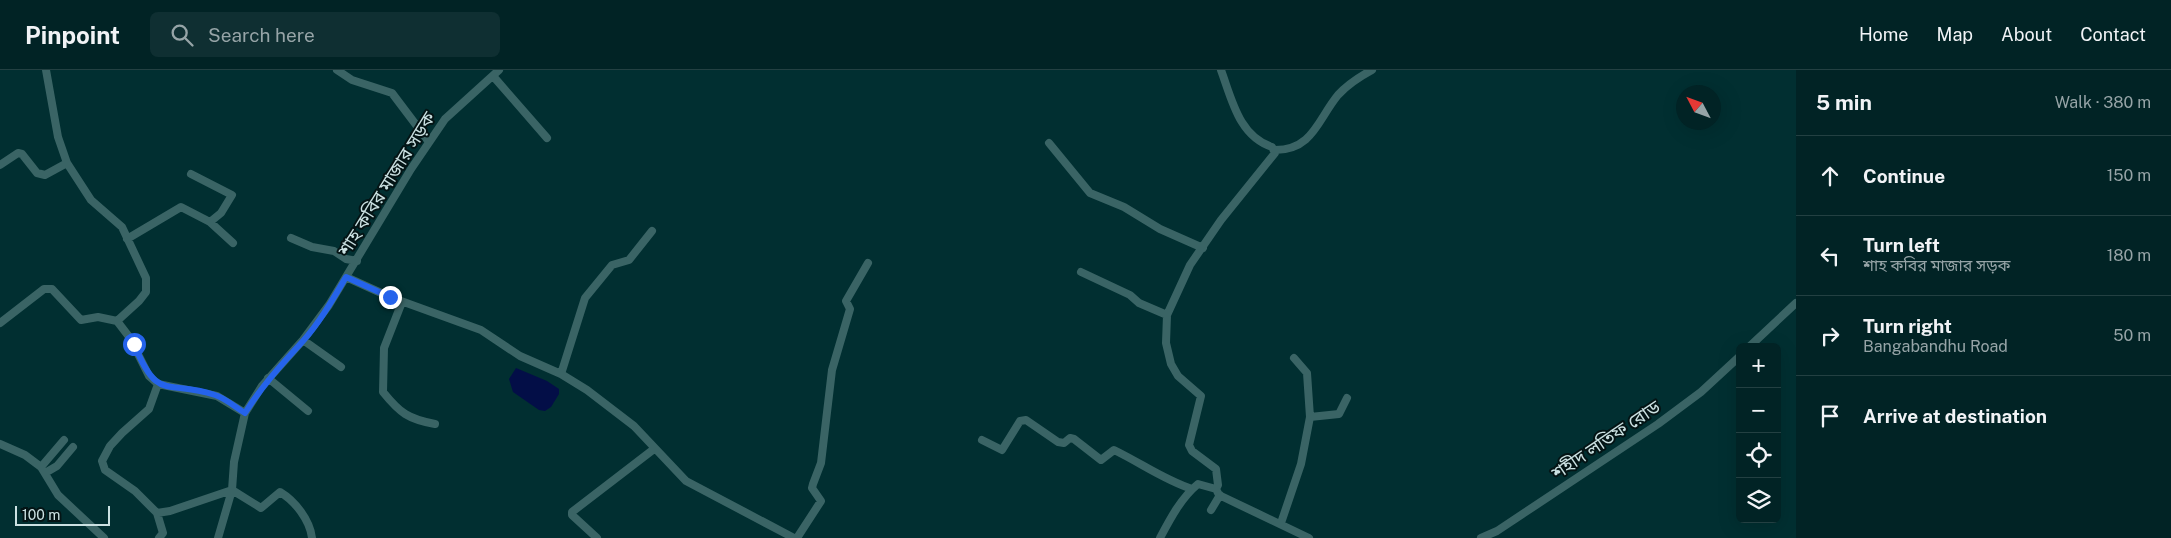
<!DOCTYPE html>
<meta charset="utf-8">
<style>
body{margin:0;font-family:"Public Sans","Noto Sans Bengali",sans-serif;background:#0f2f32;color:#f1f3f6}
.controls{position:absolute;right:15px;bottom:15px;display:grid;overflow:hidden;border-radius:8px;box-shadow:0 5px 20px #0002}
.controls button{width:45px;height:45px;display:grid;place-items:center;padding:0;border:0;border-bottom:1px solid #234042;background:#012325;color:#f1f3f6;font:25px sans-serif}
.compass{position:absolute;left:1676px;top:15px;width:45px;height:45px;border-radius:50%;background:#012325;box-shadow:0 5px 20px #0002;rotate:311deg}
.scale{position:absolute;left:15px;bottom:12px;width:95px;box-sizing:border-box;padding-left:5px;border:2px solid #cbe1e2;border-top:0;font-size:14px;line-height:18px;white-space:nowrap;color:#cbe1e2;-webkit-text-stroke:4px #041415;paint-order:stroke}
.stop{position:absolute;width:15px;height:15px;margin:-11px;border:4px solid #2563eb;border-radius:50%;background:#fff}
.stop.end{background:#2563eb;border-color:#fff;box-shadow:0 1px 5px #0008}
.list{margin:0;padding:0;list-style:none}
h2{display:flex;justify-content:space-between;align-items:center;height:65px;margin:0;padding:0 20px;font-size:21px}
h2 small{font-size:16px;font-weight:400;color:#96a4a7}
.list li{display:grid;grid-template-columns:32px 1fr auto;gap:15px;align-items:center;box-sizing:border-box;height:80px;padding:0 20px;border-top:1px solid #234042}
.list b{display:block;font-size:19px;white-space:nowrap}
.list p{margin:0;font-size:16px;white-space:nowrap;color:#96a4a7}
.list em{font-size:16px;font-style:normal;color:#96a4a7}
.icon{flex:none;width:28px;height:28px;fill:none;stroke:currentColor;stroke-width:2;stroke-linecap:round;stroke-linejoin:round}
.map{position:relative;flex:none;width:1796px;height:468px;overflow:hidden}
header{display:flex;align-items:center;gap:30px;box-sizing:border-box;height:70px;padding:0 25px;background:#012325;border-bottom:1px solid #234042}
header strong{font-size:24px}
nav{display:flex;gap:28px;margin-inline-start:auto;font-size:18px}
.search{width:350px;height:45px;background:#0f2f32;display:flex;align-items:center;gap:12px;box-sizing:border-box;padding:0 18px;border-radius:8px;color:#96a4a7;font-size:19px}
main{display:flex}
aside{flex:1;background:#012325}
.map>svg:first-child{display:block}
.water{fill:#030e47}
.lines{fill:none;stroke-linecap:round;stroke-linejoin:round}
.minor{stroke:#3a6465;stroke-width:8}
.route{stroke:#2563eb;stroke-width:6}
.labels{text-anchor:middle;stroke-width:4;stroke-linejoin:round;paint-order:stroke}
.street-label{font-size:18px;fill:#cbe1e2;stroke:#041415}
</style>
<header>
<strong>Pinpoint</strong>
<div class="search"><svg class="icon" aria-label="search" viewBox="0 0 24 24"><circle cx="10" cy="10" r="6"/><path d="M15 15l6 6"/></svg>Search here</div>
<nav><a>Home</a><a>Map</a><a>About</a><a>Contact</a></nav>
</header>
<main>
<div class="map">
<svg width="1796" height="468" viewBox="0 0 1796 468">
<rect width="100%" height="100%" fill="#012f31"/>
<!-- water -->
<path class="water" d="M516 298 547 311 559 319V324L551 337 545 341 539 340 513 322 509 309Z"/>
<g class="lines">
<!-- minor -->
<path class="minor" d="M46 0 58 67 67 93 91 130 122 157 146 208V222L139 231 117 251 130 268 149 306 158 314 217 326 245 343
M337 0 352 10 392 23 429 72
M493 6 547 68
M1049 73 1090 123 1124 137 1160 159 1203 178
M1275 80C1313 80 1318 49 1338 25 1348 14 1359 7 1372 0
M0 95 18 83 22 84 37 103 45 105 67 93
M191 104 232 125 221 143 210 152
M291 168 312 177 334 181 346 189 357 191
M127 169 181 137 210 152 233 173
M1081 202 1130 225 1139 233 1167 245
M346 207 390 227 481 260 520 286 561 304 587 320 634 356 686 411 794 468
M402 232 384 278 383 322C400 343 408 349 435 354
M0 253 44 219H52L81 250 98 247 117 251
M303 270 341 297
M1749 277 1796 233
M1294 288 1307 303 1310 347
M561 304 585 228 612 195 629 190 652 161
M268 308 308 341
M158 314 149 339 122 363 110 376 102 391 105 400 135 421 157 443 163 463 159 468
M982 370 1002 380 1020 351 1026 350 1058 372 1064 373 1070 368 1074 369 1101 390 1114 380C1141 393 1164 410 1192 419
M0 374 25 385 41 397 58 425 104 468
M41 397 64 370
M45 403 57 396 73 377
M1216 419 1219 425 1309 468
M1211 440 1220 425
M157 443 170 441 232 420 261 438 280 422C295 431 310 450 312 468
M1281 453 1301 394 1310 347 1339 344 1347 328
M218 468 232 420 234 392 245 343 262 316 303 270 329 235 411 99 445 49 499 0
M597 468 572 445V442L654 379
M797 468 821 431 812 418 813 414 821 393 832 300 850 239 846 231 868 193
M1160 468C1170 449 1181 428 1198 414L1216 419 1218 415 1216 399 1192 381 1189 375 1201 326 1178 306 1171 294 1166 273 1167 245 1190 195 1221 150 1275 83 1272 77C1239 66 1232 30 1221 0
M1481 468 1497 461 1658 354 1701 322 1740 286"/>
</g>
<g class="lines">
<!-- route -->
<path class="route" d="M134 274C158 333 166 309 215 325 225 328 235 337 245 343 262 316 281 295 303 271 320 252 333 229 346 207L390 227"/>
</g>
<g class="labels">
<!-- street labels -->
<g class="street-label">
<text transform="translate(387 114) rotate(-58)" y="6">শাহ কবির মাজার সড়ক</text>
<text transform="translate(1606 370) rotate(-34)" y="6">শহীদ লতিফ রোড</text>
</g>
</g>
</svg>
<div class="controls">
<button>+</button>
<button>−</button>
<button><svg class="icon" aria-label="locate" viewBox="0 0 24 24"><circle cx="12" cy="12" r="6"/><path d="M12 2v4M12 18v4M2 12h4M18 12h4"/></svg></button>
<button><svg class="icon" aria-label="layers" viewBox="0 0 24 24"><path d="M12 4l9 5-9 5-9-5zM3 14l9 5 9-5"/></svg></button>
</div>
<svg class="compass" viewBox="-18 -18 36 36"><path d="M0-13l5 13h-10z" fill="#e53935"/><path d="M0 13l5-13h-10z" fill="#96a4a7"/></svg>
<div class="scale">100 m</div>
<div class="stop" style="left:134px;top:274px"></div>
<div class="stop end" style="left:390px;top:227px"></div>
</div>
<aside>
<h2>5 min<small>Walk · 380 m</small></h2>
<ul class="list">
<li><svg class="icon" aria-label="ahead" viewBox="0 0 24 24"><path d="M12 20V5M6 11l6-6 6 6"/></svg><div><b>Continue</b></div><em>150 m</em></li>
<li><svg class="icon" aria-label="left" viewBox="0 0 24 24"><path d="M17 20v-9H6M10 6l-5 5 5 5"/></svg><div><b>Turn left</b><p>শাহ কবির মাজার সড়ক</p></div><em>180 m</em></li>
<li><svg class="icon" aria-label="right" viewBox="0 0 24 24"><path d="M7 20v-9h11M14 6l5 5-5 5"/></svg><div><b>Turn right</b><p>Bangabandhu Road</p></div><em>50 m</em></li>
<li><svg class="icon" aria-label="arrive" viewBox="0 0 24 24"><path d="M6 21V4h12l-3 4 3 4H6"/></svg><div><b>Arrive at destination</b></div></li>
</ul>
</aside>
</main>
